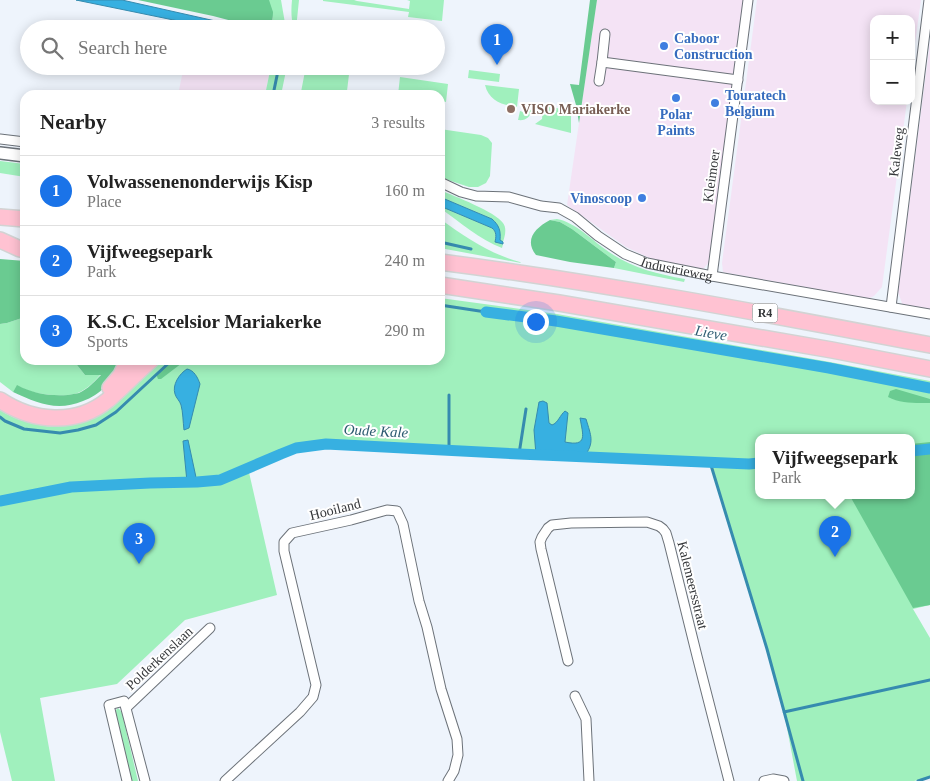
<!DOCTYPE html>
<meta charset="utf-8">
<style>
body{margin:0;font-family:"Times New Roman",serif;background:#f2f2f2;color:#222}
.controls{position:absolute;right:15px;top:15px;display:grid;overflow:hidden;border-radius:10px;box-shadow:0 2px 12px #0003}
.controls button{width:45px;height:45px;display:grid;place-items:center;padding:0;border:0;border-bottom:1px solid #e0e0e0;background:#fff;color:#222;font:25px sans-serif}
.you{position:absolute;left:535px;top:321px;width:18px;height:18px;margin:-12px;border:4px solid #fff;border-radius:50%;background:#1a73e8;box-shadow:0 0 0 8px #1a73e833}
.badge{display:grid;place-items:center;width:32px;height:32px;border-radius:50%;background:#1a73e8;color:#fff;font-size:16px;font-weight:700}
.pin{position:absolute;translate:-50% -41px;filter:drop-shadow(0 1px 2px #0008)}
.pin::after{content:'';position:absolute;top:26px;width:18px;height:15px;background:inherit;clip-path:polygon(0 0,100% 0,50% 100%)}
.popup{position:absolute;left:755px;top:434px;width:160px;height:65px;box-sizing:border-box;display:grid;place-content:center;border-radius:10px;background:#fff;filter:drop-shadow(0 1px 4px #0005);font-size:16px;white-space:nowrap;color:#767676}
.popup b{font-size:19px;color:#222}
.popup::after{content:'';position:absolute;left:50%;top:100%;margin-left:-10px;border:10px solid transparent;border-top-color:#fff}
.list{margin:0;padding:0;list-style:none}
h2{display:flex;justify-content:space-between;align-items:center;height:65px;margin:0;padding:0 20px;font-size:21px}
h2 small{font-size:16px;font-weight:400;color:#767676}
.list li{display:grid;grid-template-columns:32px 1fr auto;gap:15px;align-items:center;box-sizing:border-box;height:70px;padding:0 20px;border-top:1px solid #e0e0e0}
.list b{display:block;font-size:19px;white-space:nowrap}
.list p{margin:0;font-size:16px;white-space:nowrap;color:#767676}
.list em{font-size:16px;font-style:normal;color:#767676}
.icon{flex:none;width:28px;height:28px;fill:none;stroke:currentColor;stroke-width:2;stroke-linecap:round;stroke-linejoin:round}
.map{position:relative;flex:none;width:930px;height:781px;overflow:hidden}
.search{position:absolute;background:#fff;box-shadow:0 2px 12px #0003;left:20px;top:20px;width:425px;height:55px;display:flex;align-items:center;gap:12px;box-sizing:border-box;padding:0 18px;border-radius:28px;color:#767676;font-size:19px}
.panel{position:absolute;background:#fff;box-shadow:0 2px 12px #0003;left:20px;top:90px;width:425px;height:275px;border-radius:15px}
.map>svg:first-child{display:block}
.industrial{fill:#f4e3f5}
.green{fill:#a0f0bd;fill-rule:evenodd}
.forest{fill:#6acb91}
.water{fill:#37b0e1;stroke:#368baf}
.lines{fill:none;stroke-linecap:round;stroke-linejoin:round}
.stream{stroke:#368baf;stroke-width:3}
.canal{stroke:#37b0e1;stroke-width:11}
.minor-casing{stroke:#6c7279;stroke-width:11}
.tertiary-casing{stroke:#6c7279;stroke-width:14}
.trunk-casing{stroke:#d2d3d3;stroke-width:18}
.minor{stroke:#fff;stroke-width:9}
.tertiary{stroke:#fff;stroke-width:11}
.trunk{stroke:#ffc2d2;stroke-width:15}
.shop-dot{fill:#3f7fe0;stroke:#fff;stroke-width:2}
.education-dot{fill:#8d6e63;stroke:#fff;stroke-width:2}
.labels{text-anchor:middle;stroke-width:4;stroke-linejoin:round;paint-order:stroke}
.shield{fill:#fff;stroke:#717274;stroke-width:1}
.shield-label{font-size:12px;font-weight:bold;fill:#343639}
.shop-label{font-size:14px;font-weight:bold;fill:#366cbe;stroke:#fff;text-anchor:start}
.education-label{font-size:14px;font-weight:bold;fill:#785e54;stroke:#fff;text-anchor:start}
.street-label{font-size:14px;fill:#343639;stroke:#fff}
.water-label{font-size:15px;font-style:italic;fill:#2d5b71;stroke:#fff}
</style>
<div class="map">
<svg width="930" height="781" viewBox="0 0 930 781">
<rect width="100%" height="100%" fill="#eef4fc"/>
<!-- industrial -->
<path class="industrial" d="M597 0H743L711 260 703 269 656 261 626 247 567 205Z
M757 0H921L911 72V19H874V101H907L882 287 874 296 868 299 723 272 722 263Z
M930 42V311L903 306 898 292Z
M184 66H271L265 95H178Z"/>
<!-- green -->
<path class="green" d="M268 0H281L286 29H272L273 19Z
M292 0H299L296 29H294C291 19 291 10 292 0Z
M323 0H354L357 1 409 9 410 1 407 0H444L442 21 408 17 409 12 323 1Z
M271 66H287L281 95H265Z
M306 66H350L347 91C328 95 320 96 301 92Z
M469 70 500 74 499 82 468 78Z
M400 77 448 84 446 102 440 101V95H398Z
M485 85 519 89 517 107C502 105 489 101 485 85Z
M543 106 569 110 571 116V133L535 124 542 119Z
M523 109 532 110C530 117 526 121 518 120L520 111 523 112Z
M440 129 481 135 488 138 492 143 490 176 486 183 478 187H469L448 180 440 176Z
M0 161 25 164V177L0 173Z
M440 190C454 196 496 212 503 223 507 228 505 236 503 242L500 241C501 231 499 226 492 219L440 197Z
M440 206 492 228C497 232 496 236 495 242L503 244 502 248C480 240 460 222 440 208Z
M440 219C467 238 488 253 520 262L521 263 440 248Z
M557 219C575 222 593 241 609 252 632 268 657 274 685 279L684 282 614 268 616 262 572 229 560 222 550 220Z
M440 298 557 314 830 362 930 381V605L913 609 930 638V777L914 781H797L784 712 767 649 710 462 519 454 326 444 296 448 248 468 277 595 185 620 117 684 40 698 55 781H12L0 732V410C12 418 25 422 39 425 95 435 125 394 162 360H440ZM759 438H911V496H759Z
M25 317V360H73L85 375 101 374C95 381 88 388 80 392 76 394 72 394 68 395 50 396 34 394 17 386L13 392 0 382V324L7 323Z
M118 708 120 710 122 713 138 781H131L114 712Z"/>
<!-- forest -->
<path class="forest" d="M138 0H269L273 12 272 29H263L213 16Z
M590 0H597L579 123 576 105 570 84 579 85Z
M550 220 560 222 572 229 616 262 614 268 570 262 536 255C524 240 535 228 550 220Z
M0 259 25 261V317L7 323 0 324Z
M73 360H121C116 369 111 378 105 386 100 393 91 398 83 401 57 412 37 403 13 392L17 385C34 394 49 396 68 395 71 394 76 394 79 393 88 389 95 381 101 375H85Z
M172 360H186L161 379H158L156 374Z
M896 389 930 399V403C916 403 901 404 888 397L890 391Z
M930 442V605L913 608 850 496H911V444Z"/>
<!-- water -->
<path class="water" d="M76 0H122L251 29H209L193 24Z
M440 197 492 219C499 225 501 231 500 240L503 242V244L495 242C496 237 497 232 492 228L440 206Z
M187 369C194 370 198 378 200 384L189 428 184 430C183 422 183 412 181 405 180 401 176 398 175 394 172 385 179 374 187 369Z
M543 401 547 403 549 423 552 425C558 423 560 415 565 411L568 413 565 442C588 447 583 435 580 418L586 419C591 436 595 442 584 457L536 455 534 430 539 402Z
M188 440 197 482H187L183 441Z"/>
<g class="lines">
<!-- stream -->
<path class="stream" d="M273 95 279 66
M440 242 471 249
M440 305 486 312
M449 395V451
M0 417 5 421 24 429 60 433 78 430 96 425 116 412 172 360
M519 454 526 409
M710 462 767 649 803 781
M784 712 930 680
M918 781 930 777"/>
<!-- canal -->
<path class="canal" d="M486 312 556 321 829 368 930 388
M911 451 930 449
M0 501 71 487 150 483 197 482 220 480 281 454 296 448 326 444 519 454 749 464 759 463"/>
<!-- minor casing -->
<g class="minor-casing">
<g id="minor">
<path d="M605 34 602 62 738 80"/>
<path d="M599 81 602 62"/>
<path d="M0 139 25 142"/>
<path id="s1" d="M440 182 461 192 476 196 509 197 541 206 559 208 575 217 598 236 625 254 647 263 712 276 930 314"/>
<path d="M712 276 748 0"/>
<path d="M891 307 929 0"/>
<path d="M568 661 541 549 540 542 542 537 548 528 552 525 571 523 647 522 659 526 663 529 666 533 669 543 697 656 729 781"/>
<path d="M575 696 586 719 589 781"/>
<path d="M127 707 210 628"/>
<path d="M127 781 109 705 124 701 145 781"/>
<path d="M225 781 300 712 313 697 316 685 284 551V542L292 533 351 520 387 510 397 511 403 524 419 601 427 627 441 689 457 739 458 755 454 771 448 781"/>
<path d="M764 781 773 779 784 781"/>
</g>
</g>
<!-- tertiary casing -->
<g class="tertiary-casing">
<path id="tertiary" d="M0 153 25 156"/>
</g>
<!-- trunk casing -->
<g class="trunk-casing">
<path id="trunk" d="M0 217 25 219
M0 240 20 249 25 250
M440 262C604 283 767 314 930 345
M440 285 559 303 832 350 930 369
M110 388 121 375 128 360
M0 400C33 422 76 426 108 400 123 387 136 373 151 360"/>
</g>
<!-- minor -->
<use href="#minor" class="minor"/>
<!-- tertiary -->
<use href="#tertiary" class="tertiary"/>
<!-- trunk -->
<use href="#trunk" class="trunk"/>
</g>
<!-- markers -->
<g class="shop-dot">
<circle cx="664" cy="46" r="5"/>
<circle cx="676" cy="98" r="5"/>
<circle cx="715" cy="103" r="5"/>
<circle cx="642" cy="198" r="5"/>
</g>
<circle class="education-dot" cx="511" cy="109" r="5"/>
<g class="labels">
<!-- shield labels -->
<rect class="shield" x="752.5" y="303.5" width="25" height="19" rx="4"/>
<g class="shield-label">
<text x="765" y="317">R4</text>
</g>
<!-- shop labels -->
<g class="shop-label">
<text x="674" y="43">Caboor<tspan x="674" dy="16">Construction</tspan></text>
<text x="725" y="100">Touratech<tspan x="725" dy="16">Belgium</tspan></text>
<text x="676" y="119" text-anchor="middle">Polar<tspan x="676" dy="16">Paints</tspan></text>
<text x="632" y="203" text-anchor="end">Vinoscoop</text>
</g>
<!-- education labels -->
<g class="education-label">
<text x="521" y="114">VISO Mariakerke</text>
</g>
<!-- street labels -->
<g class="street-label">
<text transform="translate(896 152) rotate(-83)" y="5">Kaleweg</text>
<text transform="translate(711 176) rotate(-82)" y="5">Kleimoer</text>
<text dy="5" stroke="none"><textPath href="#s1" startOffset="258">Industrieweg</textPath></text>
<text transform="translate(335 509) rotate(-14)" y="5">Hooiland</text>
<text transform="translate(693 585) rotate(76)" y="5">Kalemeersstraat</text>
<text transform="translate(159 658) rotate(-43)" y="5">Polderkenslaan</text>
</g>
<!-- water labels -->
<g class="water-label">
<text transform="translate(711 333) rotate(10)" y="5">Lieve</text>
<text transform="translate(376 431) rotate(3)" y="5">Oude Kale</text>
</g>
</g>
</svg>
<div class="controls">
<button>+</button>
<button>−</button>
</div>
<div class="you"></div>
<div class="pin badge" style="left:497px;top:65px">1</div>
<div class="pin badge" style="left:835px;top:557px">2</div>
<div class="popup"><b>Vijfweegsepark</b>Park</div>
<div class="pin badge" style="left:139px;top:564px">3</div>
<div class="search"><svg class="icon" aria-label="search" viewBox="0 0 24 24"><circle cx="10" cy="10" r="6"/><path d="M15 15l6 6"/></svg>Search here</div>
<section class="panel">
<h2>Nearby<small>3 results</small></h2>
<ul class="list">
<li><span class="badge">1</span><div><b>Volwassenenonderwijs Kisp</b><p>Place</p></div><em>160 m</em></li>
<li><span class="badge">2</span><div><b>Vijfweegsepark</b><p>Park</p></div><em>240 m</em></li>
<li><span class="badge">3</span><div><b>K.S.C. Excelsior Mariakerke</b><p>Sports</p></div><em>290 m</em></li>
</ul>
</section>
</div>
